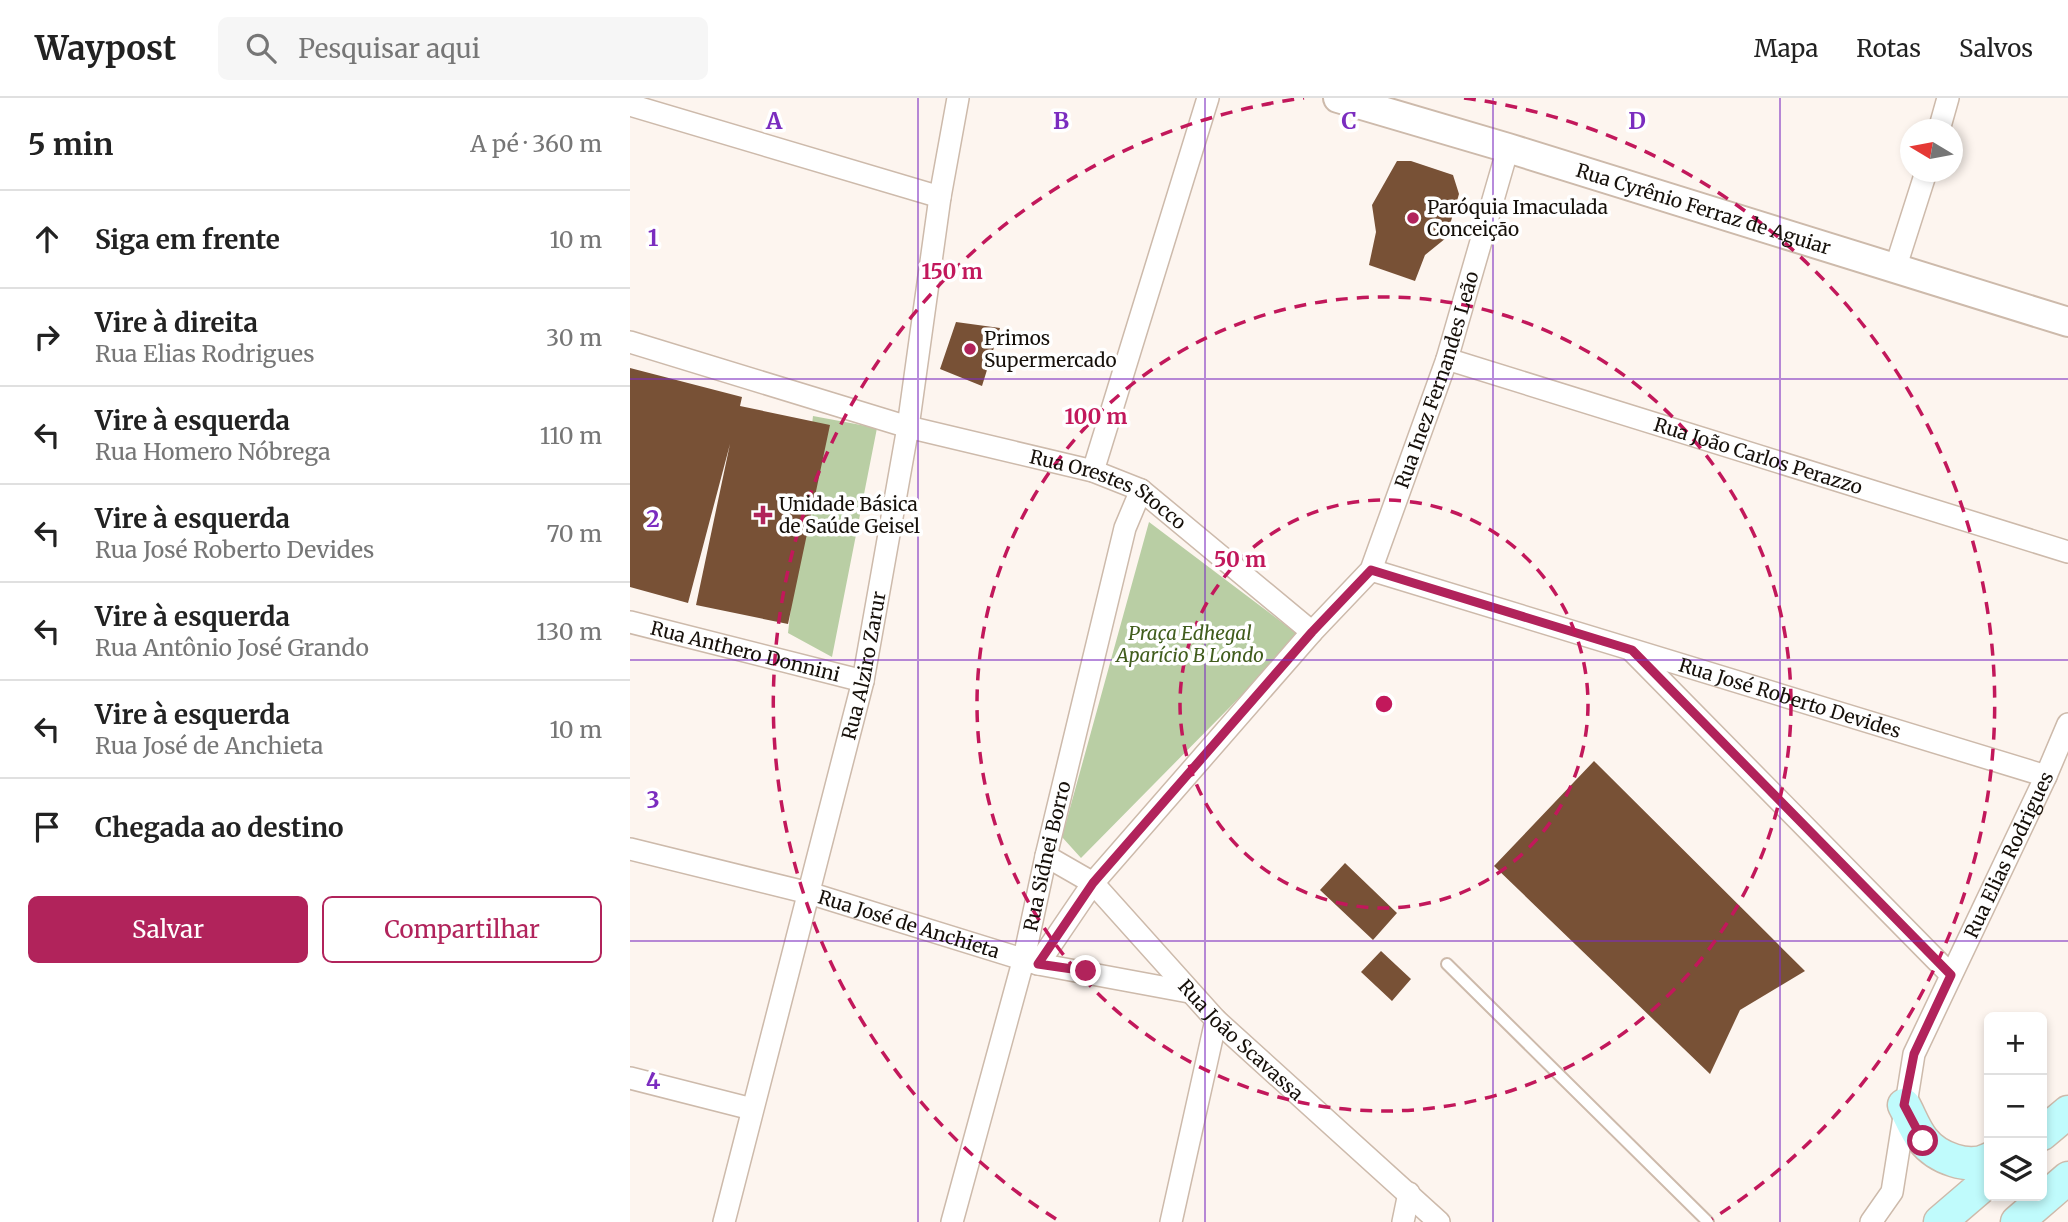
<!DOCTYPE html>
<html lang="pt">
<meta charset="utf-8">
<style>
body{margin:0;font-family:Merriweather,serif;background:#f6f6f6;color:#222}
.controls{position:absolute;right:21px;bottom:21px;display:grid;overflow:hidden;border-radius:10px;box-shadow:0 4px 10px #0003}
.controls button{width:63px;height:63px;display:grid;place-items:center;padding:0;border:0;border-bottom:2px solid #e0e0e0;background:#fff;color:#222;font:35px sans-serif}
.compass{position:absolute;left:1270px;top:21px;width:63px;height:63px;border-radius:50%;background:#fff;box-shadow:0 4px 10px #0003;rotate:280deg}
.stop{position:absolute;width:21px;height:21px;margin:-16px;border:5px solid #b1235b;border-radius:50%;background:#fff}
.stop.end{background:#b1235b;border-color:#fff;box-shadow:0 2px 7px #0008}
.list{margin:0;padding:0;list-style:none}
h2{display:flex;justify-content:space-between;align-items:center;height:91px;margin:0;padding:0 28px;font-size:30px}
h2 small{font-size:23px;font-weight:400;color:#767676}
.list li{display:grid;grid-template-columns:46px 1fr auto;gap:21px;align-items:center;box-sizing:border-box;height:98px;padding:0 28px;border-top:2px solid #e0e0e0}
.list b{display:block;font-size:26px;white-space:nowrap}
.list p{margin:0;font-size:23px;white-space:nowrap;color:#767676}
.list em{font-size:23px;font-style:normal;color:#767676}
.actions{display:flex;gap:14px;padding:21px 28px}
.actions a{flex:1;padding:16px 0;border:2px solid #b1235b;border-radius:10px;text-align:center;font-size:24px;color:#b1235b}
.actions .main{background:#b1235b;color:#fff}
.icon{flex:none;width:38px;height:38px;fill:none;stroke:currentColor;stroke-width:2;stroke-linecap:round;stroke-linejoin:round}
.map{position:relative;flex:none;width:1438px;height:1124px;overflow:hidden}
header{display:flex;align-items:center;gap:42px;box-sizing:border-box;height:98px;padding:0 35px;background:#fff;border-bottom:2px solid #e0e0e0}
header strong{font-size:33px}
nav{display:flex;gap:38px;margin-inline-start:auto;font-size:24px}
.search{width:490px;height:63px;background:#f6f6f6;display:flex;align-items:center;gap:18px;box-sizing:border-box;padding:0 24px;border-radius:10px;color:#767676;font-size:26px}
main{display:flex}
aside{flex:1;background:#fff}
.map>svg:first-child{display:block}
.green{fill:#b9cea4}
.building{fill:#785136}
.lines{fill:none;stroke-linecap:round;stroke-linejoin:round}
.service-casing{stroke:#cdbaab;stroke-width:14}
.minor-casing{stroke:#cdbaab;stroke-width:24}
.tertiary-casing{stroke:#cdbaab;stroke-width:32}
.secondary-casing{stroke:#cdbaab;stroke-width:35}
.service{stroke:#fff;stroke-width:10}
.minor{stroke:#fff;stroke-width:21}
.tertiary{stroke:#fff;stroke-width:28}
.secondary{stroke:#c0fbfc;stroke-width:32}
.route{stroke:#b1235b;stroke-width:9}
.grid{fill:none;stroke:#7b2cbf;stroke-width:2;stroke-opacity:0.55}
.ring{fill:none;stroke:#c2185b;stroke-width:3.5;stroke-dasharray:12 9}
.poi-dot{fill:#b1235b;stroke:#fff;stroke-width:2.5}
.labels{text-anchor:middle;stroke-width:7;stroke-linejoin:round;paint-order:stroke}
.poi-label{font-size:19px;fill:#16100a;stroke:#fff;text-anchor:start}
.street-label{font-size:19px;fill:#16100a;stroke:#fff}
.park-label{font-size:19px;font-style:italic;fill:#415d1d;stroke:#fff}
.grid-label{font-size:23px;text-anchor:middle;font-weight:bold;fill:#7b2cbf;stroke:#fff;stroke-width:7;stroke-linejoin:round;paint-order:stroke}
.centre{fill:#c2185b;stroke:#fff;stroke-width:3.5}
.ring-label{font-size:21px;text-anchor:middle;font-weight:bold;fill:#c2185b;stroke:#fff;stroke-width:7;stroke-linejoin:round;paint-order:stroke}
</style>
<header>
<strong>Waypost</strong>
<div class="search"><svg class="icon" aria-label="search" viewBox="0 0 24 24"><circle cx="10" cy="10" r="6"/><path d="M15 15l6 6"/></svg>Pesquisar aqui</div>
<nav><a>Mapa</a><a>Rotas</a><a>Salvos</a></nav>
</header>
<main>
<aside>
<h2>5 min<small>A pé · 360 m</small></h2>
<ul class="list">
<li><svg class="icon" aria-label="ahead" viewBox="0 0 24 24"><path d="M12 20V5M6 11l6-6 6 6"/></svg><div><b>Siga em frente</b></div><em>10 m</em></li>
<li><svg class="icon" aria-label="right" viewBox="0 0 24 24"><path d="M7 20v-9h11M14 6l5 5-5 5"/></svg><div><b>Vire à direita</b><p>Rua Elias Rodrigues</p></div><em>30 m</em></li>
<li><svg class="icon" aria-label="left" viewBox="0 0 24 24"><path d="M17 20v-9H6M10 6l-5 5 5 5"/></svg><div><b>Vire à esquerda</b><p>Rua Homero Nóbrega</p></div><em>110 m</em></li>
<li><svg class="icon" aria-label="left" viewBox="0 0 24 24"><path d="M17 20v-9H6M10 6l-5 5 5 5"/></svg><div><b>Vire à esquerda</b><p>Rua José Roberto Devides</p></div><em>70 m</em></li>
<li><svg class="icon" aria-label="left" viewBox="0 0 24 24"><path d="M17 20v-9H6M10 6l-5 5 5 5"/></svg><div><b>Vire à esquerda</b><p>Rua Antônio José Grando</p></div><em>130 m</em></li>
<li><svg class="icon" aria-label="left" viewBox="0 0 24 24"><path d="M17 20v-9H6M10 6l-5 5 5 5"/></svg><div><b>Vire à esquerda</b><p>Rua José de Anchieta</p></div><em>10 m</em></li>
<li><svg class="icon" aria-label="arrive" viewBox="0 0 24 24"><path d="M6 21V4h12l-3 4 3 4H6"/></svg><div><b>Chegada ao destino</b></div></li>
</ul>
<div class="actions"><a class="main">Salvar</a><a>Compartilhar</a></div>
</aside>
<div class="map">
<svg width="1438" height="1124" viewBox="0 0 1438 1124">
<rect width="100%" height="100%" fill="#fdf5ef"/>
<!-- green -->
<path class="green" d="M183 318 247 330 202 559 158 535Z
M519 424 670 538 451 760 432 739Z"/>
<!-- building -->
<path class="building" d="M767 63H781L823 77 829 96 816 140 795 157 785 183 739 167 746 134 742 107Z
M326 224 370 230 352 288 310 271Z
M0 270 112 299 110 308 200 327 158 526 66 507 100 346 58 505 0 489Z
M964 663 1175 873 1110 912 1080 976 864 768Z
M715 765 767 815 743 842 690 792Z
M751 853 781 881 762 903 731 874Z"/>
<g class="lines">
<!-- service casing -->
<g class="service-casing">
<path id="service" d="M817 866 1078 1124"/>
</g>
<!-- minor casing -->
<g class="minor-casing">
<g id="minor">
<path d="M0 7 310 99"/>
<path d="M1309 32 1318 0"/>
<path d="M1265 171 1296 74"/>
<path id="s1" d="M0 244 278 329 463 373 511 392 682 534"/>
<path id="s2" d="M817 261 1438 454"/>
<path d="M463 373 578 0"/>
<path id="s3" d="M741 472 1416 678"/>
<path id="s4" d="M0 524 233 583"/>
<path d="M1003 554 1321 877"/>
<path id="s5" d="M0 751 179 795 408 866 559 894"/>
<path id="s6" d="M416 758 463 785 586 922 809 1124"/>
<path id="s7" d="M408 866 463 785 682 534 741 472 817 261 878 50"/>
<path d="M0 980 122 1011"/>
<path id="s8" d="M94 1124 233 583 278 329 310 99 328 0"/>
<path id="s9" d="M322 1124 394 860 416 758 495 430 511 392"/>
<path d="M541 1124 586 922"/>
<path d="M773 1124 779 1095"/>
<path id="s10" d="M1241 1124 1262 1094 1284 956 1416 678 1438 626"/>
</g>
</g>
<!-- tertiary casing -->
<g class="tertiary-casing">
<g id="tertiary">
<path id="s11" d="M708 0 878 50 1438 224"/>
</g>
</g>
<!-- secondary casing -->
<g class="secondary-casing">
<path id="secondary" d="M1274 1007C1280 1018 1285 1032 1293 1042 1307 1060 1339 1072 1359 1061
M1412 1036 1438 1014
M1310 1124 1359 1082
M1387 1124 1438 1080"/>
</g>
<!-- service -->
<use href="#service" class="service"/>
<!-- minor -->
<use href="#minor" class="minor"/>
<!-- tertiary -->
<use href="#tertiary" class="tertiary"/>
<!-- secondary -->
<use href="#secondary" class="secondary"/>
</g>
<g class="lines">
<!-- route -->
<path class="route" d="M456 873 408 866 463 785 682 534 741 472 1002 552 1321 877 1284 956 1274 1007 1293 1043"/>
</g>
<!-- grid -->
<path class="grid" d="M288 0V1124M575 0V1124M863 0V1124M1150 0V1124M0 281H1438M0 562H1438M0 843H1438"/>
<!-- distance rings -->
<g class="ring">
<circle cx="754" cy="606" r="204"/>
<circle cx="754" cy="606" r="407"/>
<path d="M426 1121A611 611 0 0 1 674 0M834 0A611 611 0 0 1 1082 1121"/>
</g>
<!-- markers -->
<g class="poi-dot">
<circle cx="783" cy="120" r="7"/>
<circle cx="340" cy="251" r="7"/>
<path d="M129.5 406.5h7v7h7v7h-7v7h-7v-7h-7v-7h7z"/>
</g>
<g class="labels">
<!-- poi labels -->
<g class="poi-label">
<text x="797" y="116">Paróquia Imaculada<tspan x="797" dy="22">Conceição</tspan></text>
<text x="354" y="247">Primos<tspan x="354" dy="22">Supermercado</tspan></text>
<text x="149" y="413">Unidade Básica<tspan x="149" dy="22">de Saúde Geisel</tspan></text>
</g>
<!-- street labels -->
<g class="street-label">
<text dy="7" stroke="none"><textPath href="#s11" startOffset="382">Rua Cyrênio Ferraz de Aguiar</textPath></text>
<text dy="7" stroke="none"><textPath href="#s7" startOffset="718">Rua Inez Fernandes Leão</textPath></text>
<text dy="7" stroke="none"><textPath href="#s2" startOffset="326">Rua João Carlos Perazzo</textPath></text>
<text dy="7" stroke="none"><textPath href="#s1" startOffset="502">Rua Orestes Stocco</textPath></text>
<text dy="7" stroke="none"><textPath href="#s4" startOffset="119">Rua Anthero Donnini</textPath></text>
<text dy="7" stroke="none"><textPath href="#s8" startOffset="574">Rua Alziro Zarur</textPath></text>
<text dy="7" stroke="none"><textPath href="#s3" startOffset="438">Rua José Roberto Devides</textPath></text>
<text dy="7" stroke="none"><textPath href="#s10" startOffset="397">Rua Elias Rodrigues</textPath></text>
<text dy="7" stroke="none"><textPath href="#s9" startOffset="378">Rua Sidnei Borro</textPath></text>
<text dy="7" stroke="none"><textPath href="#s5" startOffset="289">Rua José de Anchieta</textPath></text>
<text dy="7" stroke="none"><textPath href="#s6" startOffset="270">Rua João Scavassa</textPath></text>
</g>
<!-- park labels -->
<g class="park-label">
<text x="560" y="542">Praça Edhegal<tspan x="560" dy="22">Aparício B Londo</tspan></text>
</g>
</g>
<g class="grid-label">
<text x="144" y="31">A</text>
<text x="431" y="31">B</text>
<text x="719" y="31">C</text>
<text x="1007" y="31">D</text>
<text x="23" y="148">1</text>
<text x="23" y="429">2</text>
<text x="23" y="710">3</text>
<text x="23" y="991">4</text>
</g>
<circle cx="754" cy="606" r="10" class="centre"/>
<g class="ring-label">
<text x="322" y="181">150 m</text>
<text x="466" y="326">100 m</text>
<text x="610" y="469">50 m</text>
</g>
</svg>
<div class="controls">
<button>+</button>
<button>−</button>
<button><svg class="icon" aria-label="layers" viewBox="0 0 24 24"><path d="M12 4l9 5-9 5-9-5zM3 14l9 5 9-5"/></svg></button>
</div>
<svg class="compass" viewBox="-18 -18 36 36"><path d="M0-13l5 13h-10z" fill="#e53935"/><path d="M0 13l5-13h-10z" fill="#767676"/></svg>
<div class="stop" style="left:1293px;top:1043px"></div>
<div class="stop end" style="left:456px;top:873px"></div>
</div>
</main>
